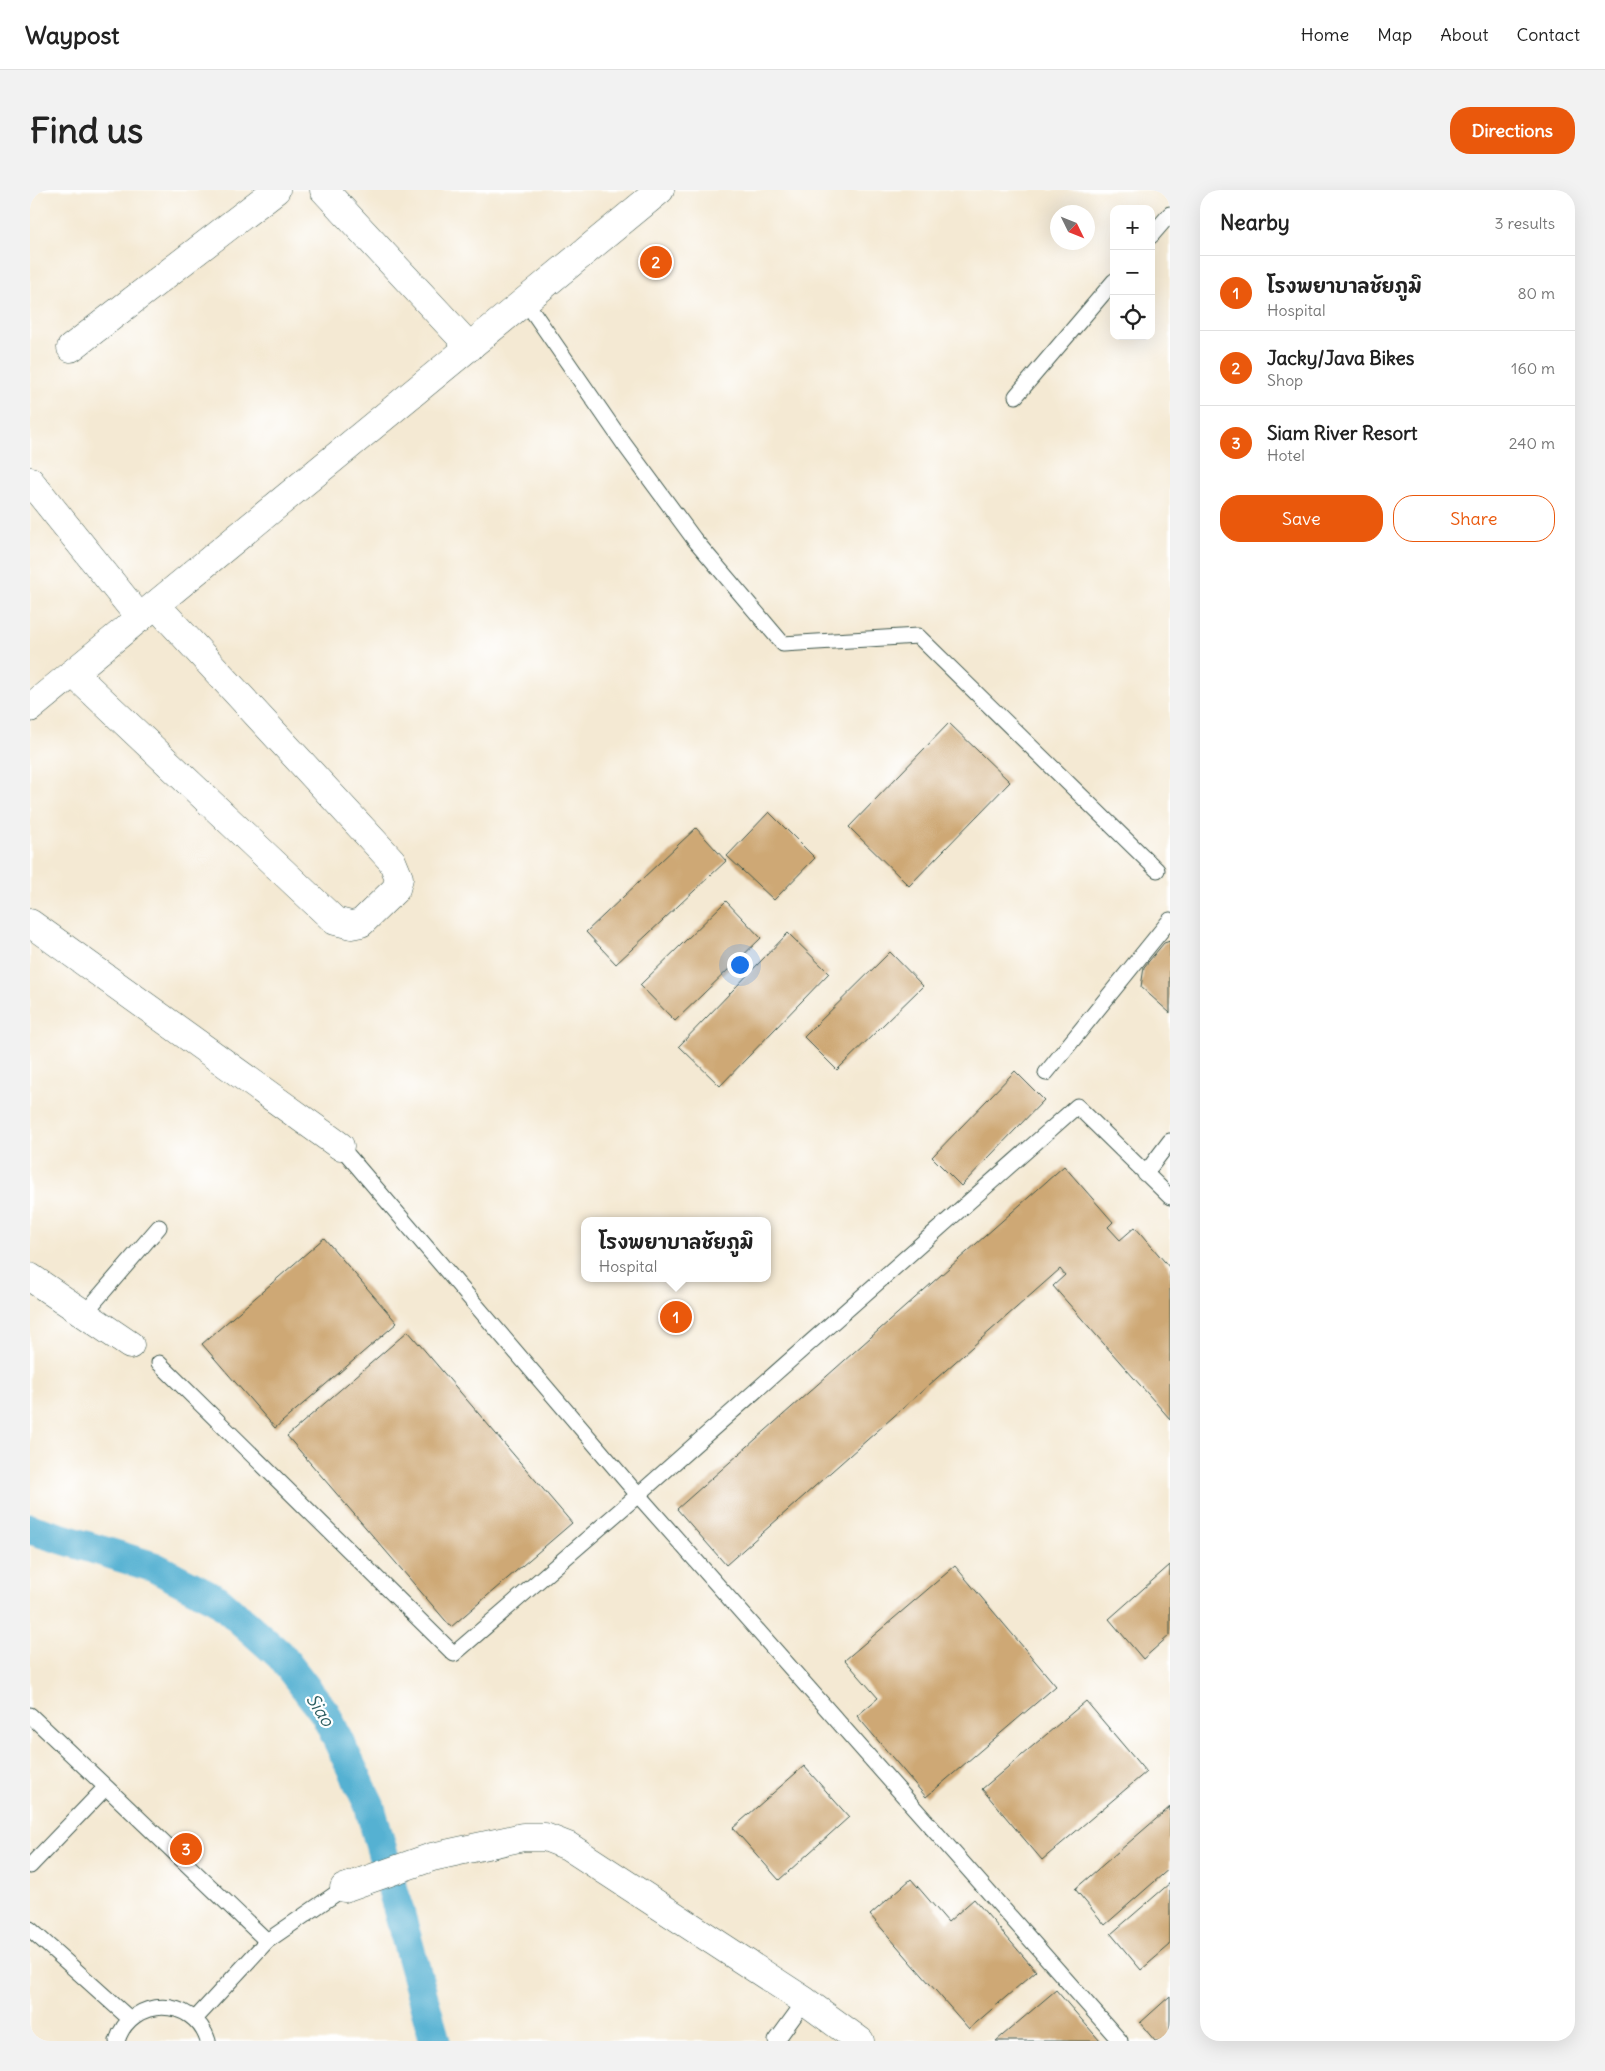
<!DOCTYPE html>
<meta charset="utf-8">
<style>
body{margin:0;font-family:Delius,"Playpen Sans Thai",sans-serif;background:#f2f2f2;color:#222}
.controls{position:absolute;right:15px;top:15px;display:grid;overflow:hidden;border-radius:10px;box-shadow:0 5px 20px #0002}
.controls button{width:45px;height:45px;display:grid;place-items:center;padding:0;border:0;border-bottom:1px solid #e0e0e0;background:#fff;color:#222;font:25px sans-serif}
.compass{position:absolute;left:1020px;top:15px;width:45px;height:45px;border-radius:50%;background:#fff;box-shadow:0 5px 20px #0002;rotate:133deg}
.you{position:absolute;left:709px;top:774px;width:18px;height:18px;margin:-12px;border:4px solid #fff;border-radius:50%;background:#1a73e8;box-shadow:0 0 0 8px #1a73e833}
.badge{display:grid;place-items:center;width:32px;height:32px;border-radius:50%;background:#ea580c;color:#fff;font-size:16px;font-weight:700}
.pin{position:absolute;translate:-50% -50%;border:2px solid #fff;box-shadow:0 1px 5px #0006}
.popup{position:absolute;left:551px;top:1027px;width:190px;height:65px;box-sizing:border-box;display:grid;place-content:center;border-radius:10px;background:#fff;filter:drop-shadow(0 1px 4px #0005);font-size:16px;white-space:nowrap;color:#767676}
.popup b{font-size:19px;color:#222}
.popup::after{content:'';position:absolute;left:50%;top:100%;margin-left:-10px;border:10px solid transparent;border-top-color:#fff}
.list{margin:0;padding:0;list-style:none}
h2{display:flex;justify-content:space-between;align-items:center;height:65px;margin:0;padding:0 20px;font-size:21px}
h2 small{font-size:16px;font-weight:400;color:#767676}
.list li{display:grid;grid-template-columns:32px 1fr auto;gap:15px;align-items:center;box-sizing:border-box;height:75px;padding:0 20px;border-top:1px solid #e0e0e0}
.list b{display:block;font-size:19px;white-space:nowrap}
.list p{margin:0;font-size:16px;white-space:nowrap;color:#767676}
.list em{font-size:16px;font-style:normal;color:#767676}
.actions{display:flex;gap:10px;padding:15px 20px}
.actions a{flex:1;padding:11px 0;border:1px solid #ea580c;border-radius:20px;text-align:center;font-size:18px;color:#ea580c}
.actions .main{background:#ea580c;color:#fff}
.icon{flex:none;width:28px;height:28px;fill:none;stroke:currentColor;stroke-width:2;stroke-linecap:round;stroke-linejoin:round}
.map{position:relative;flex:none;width:1140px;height:1851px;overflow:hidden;border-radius:20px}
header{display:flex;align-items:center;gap:30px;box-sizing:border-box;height:70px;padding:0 25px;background:#fff;border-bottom:1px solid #e0e0e0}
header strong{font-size:24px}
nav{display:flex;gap:28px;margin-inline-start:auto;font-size:18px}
.intro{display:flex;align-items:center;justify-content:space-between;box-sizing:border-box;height:120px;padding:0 30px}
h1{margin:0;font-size:35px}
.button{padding:12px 22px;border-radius:20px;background:#ea580c;color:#fff;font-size:18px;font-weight:700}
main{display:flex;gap:30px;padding:0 30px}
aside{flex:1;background:#fff;border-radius:20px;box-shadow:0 5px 20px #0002}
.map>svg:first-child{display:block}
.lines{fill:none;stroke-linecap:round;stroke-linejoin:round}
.canal{stroke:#54b1d2;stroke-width:31}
.building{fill:#cea874}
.service-casing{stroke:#3f574c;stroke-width:17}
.minor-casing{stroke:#3f574c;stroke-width:29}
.tertiary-casing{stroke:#3f574c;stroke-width:29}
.service{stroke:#fff;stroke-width:15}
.minor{stroke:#fff;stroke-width:28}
.tertiary{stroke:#fff;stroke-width:28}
.labels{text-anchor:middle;stroke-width:4.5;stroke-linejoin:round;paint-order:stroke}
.water-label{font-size:18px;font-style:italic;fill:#2f6063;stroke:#fff}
</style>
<header>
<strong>Waypost</strong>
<nav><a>Home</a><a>Map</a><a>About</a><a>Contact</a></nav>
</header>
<div class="intro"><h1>Find us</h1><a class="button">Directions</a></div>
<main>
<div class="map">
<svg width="1140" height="1851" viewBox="0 0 1140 1851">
<rect width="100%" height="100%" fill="#fff"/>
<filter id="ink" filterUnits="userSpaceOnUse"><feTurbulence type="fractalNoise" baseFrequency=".02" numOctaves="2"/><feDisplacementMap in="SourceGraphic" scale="10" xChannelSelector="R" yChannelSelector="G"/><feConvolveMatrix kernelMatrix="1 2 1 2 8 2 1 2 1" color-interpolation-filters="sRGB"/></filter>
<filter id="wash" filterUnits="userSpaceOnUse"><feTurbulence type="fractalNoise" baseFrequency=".0096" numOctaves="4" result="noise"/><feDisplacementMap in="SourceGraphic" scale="20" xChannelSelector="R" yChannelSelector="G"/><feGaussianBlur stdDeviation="1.12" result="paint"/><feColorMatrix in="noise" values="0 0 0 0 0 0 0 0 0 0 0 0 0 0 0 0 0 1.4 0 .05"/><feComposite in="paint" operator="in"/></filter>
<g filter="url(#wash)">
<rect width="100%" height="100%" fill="#f4e9d3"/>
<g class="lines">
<!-- canal -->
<path class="canal" d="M0 1339 124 1377 188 1410 251 1466 295 1523 339 1614 405 1851"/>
</g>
<g id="blocks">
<!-- building -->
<path class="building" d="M919 533 980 592 879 696 819 637Z
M739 622 785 668 744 710 697 666Z
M666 638 696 671 586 774 556 742Z
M696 711 731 748 645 831 610 795Z
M758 743 799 783 690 896 649 856Z
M1140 751V823L1111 797 1114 777 1134 753Z
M860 762 893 796 807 880 774 847Z
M985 881 1014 910 931 996 902 967Z
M1034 976 1083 1032 1078 1037 1090 1050 1105 1037 1140 1078V1229L1023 1096 1035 1085 1030 1079 696 1375 647 1319Z
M294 1048 367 1133 245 1238 172 1154Z
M378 1141 542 1333 421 1437 257 1246Z
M1140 1375V1445L1113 1469 1079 1429Z
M925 1376 1026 1496 896 1607 827 1526 848 1508 815 1470Z
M1056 1511 1116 1582 1012 1670 952 1599Z
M774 1576 819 1627 749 1690 703 1638Z
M1140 1617V1678L1075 1735 1045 1699Z
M881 1689 918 1732 944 1709 1006 1781 939 1839 840 1725Z
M1140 1693V1755L1111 1780 1081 1744Z
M1026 1800 1070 1851H966Z
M1140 1806V1851H1125L1110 1833Z"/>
</g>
</g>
<g filter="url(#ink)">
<use href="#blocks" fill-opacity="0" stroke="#3f574c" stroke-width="1"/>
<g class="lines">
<!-- service casing -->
<g class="service-casing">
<path id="service" d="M1121 46 1140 24
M496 112 594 254 664 349 753 454 888 446 1127 680
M986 206 1084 91
M1016 883 1140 730
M1115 984 1140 951
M54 1124 129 1037
M129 1173 424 1464 608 1305 310 956
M0 1525 76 1597
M0 1676 76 1597 237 1751
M0 1739 100 1829
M165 1829 237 1751 314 1698
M87 1851C101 1806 164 1806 178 1851
M746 1851 775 1811
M1090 1851 608 1305 1047 916 1140 1007"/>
</g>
<!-- minor casing -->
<g class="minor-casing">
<path id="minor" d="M294 0 440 157
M41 158 246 0
M0 291 110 428
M43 483 305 731 321 735 331 733 366 699 369 688 362 671 126 415
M0 733 310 956
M0 1087 100 1155
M314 1698 402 1667 493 1647H515L538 1656 775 1811 830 1851"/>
</g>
<!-- tertiary casing -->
<g class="tertiary-casing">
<path id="tertiary" d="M0 518 630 0"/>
</g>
<!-- service -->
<use href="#service" class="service"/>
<!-- minor -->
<use href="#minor" class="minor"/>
<!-- tertiary -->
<use href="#tertiary" class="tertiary"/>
</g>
</g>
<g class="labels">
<!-- water labels -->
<g class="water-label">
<text transform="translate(290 1520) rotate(57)" y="6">Siao</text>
</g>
</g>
</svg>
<div class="controls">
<button>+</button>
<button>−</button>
<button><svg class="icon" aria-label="locate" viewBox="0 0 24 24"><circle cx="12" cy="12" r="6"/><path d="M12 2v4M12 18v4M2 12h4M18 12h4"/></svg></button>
</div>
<svg class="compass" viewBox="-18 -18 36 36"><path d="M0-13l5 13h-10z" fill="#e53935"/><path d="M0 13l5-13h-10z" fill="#767676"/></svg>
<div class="you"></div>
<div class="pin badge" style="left:646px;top:1127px">1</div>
<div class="popup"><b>โรงพยาบาลชัยภูมิ</b>Hospital</div>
<div class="pin badge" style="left:626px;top:72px">2</div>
<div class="pin badge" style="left:156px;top:1659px">3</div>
</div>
<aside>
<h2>Nearby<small>3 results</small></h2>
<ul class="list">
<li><span class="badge">1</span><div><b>โรงพยาบาลชัยภูมิ</b><p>Hospital</p></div><em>80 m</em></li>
<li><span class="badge">2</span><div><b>Jacky/Java Bikes</b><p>Shop</p></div><em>160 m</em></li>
<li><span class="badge">3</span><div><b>Siam River Resort</b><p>Hotel</p></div><em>240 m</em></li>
</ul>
<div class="actions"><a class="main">Save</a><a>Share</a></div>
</aside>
</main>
